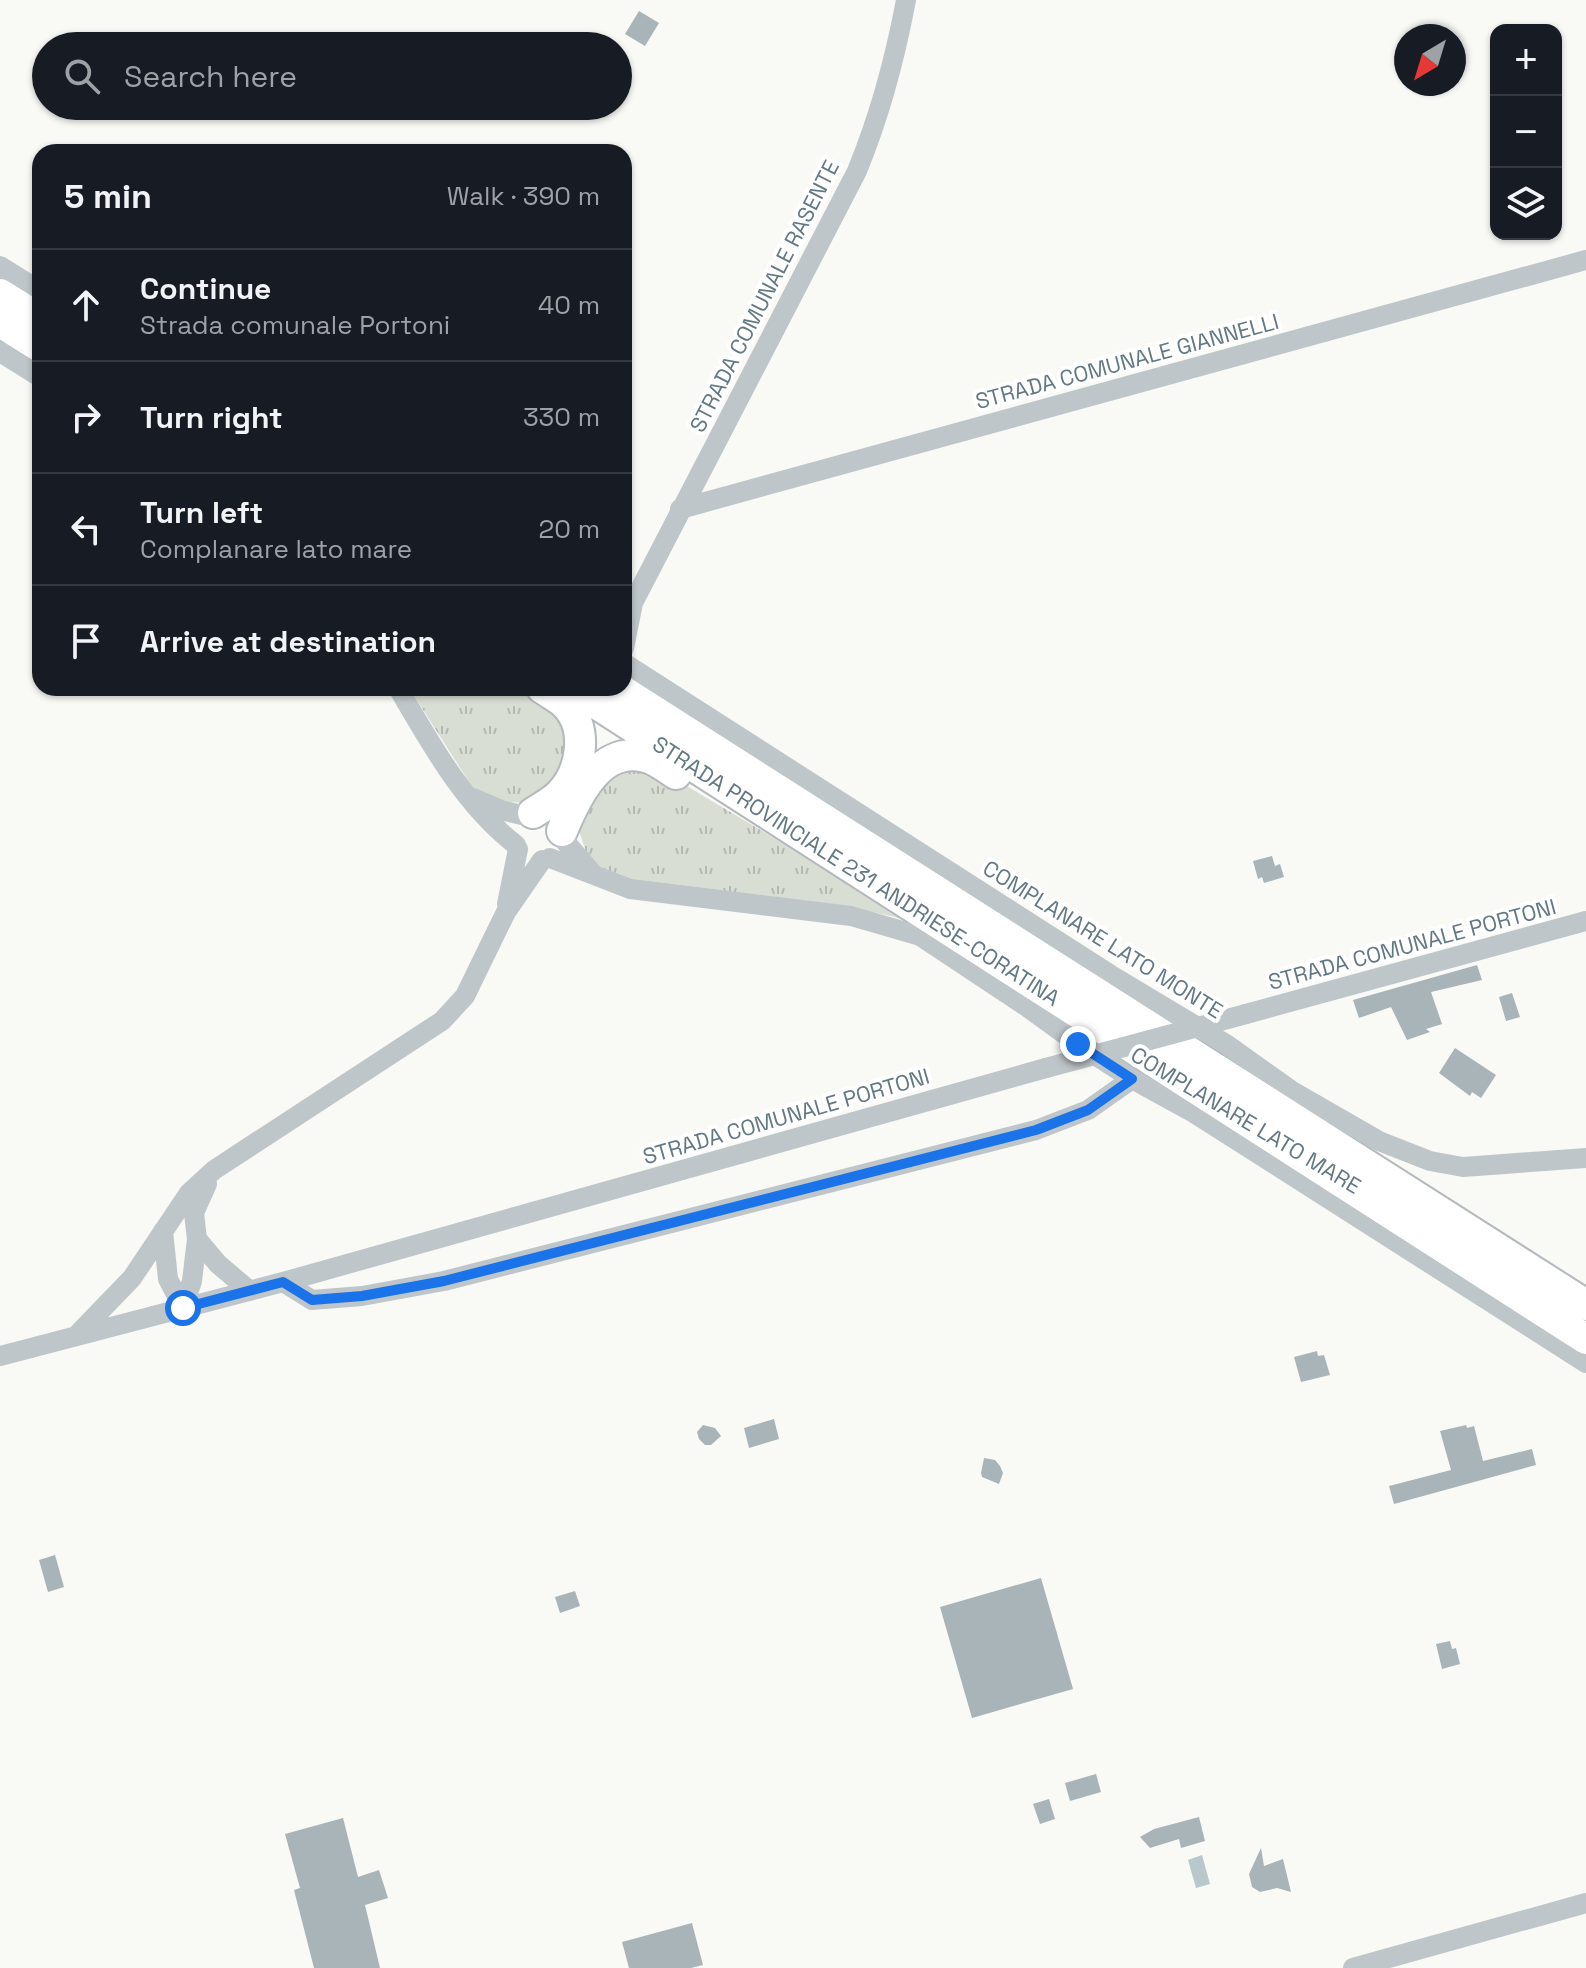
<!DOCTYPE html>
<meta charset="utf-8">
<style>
body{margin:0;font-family:"Space Grotesk",sans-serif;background:#242831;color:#f1f3f6}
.controls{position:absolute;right:24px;top:24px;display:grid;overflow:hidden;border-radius:16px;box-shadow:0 2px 6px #0004}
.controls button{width:72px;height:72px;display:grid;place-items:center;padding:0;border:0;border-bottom:2px solid #363941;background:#171b24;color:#f1f3f6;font:40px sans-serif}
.compass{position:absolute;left:1394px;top:24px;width:72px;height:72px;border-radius:50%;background:#171b24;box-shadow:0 2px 6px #0004;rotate:218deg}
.stop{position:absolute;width:24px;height:24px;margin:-18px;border:6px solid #1a73e8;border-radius:50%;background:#fff}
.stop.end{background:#1a73e8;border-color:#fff;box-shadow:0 2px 8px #0008}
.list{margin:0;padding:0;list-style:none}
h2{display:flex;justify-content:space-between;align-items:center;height:104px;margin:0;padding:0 32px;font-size:34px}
h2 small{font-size:26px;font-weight:400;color:#9ea1a6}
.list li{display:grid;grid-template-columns:52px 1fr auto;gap:24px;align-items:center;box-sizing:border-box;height:112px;padding:0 32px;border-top:2px solid #363941}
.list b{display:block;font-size:30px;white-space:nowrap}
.list p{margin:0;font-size:26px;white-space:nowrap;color:#9ea1a6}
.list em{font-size:26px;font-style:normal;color:#9ea1a6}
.icon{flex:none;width:44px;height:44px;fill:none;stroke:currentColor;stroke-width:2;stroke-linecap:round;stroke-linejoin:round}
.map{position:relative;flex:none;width:1586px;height:1968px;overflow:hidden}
.search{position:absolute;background:#171b24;box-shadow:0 2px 6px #0004;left:32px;top:32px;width:600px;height:88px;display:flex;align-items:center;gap:20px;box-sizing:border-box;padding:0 28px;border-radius:44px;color:#9ea1a6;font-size:30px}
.panel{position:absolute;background:#171b24;box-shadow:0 2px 6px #0004;left:32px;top:144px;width:600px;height:552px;border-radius:24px}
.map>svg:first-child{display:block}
.grass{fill:url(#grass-tufts)}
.water{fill:#b8c8cb}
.building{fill:#a8b4b8}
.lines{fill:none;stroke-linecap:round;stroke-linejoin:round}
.highway-casing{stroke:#b3b9bc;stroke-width:34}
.minor{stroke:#bfc6c9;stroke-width:20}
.highway{stroke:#fff;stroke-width:30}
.minor-bridge{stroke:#bfc6c9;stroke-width:20}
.route{stroke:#1a73e8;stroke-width:10}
.labels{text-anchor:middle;stroke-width:8;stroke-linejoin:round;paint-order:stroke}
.street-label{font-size:22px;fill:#627883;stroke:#fff}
</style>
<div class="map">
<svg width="1586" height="1968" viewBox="0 0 1586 1968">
<defs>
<pattern id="grass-tufts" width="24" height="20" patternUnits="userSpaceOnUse" patternTransform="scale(2)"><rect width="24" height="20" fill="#d9ded5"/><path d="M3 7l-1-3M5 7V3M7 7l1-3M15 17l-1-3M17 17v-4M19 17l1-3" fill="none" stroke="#b3b9b2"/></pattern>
</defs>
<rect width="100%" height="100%" fill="#f9f9f6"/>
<!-- grass -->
<path class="grass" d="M409 688H532L561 716 569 742 563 766 548 789 524 803 500 801 473 788Z
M614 768 665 773 923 927 895 917 849 907 632 883 599 868 586 852 579 831 581 807Z"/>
<!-- water -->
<path class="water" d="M1202 1855 1210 1884 1196 1888 1188 1860Z"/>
<!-- building -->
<path class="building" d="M639 11 659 23 645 46 625 34Z
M1272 856 1275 866 1280 864 1284 877 1264 883 1262 877 1258 879 1253 861Z
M1477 965 1482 980 1431 992 1442 1024 1426 1029 1430 1032 1407 1040 1391 1007 1359 1018 1353 1000Z
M1512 993 1520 1017 1506 1021 1499 997Z
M1455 1048 1496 1075 1481 1098 1472 1092 1470 1096 1439 1073Z
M1317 1351 1318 1356 1324 1355 1330 1375 1301 1382 1294 1357Z
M774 1419 779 1439 749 1448 744 1428Z
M703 1425 715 1428 721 1436 711 1445H705L699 1439 697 1432Z
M1466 1425 1467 1428 1474 1426 1483 1461 1532 1449 1536 1465 1394 1504 1389 1486 1451 1470 1440 1431Z
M984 1458 995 1460 1000 1466 1003 1473 999 1484 982 1477 981 1473Z
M55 1555 64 1587 48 1592 39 1560Z
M1041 1578 1073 1689 972 1718 940 1607Z
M575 1591 580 1606 560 1613 555 1597Z
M1450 1641 1452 1649 1456 1648 1460 1664 1442 1669 1436 1644Z
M1096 1774 1101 1792 1070 1801 1065 1783Z
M1049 1799 1055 1819 1040 1824 1033 1804Z
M1199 1817 1205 1841 1181 1848 1179 1839 1150 1848 1140 1837 1154 1829Z
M343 1818 358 1877 379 1870 388 1898 365 1905 380 1968H314L294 1890 300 1888 285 1834Z
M1261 1848 1264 1866 1283 1859 1291 1892 1277 1888 1260 1892 1252 1887 1249 1874Z
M692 1923 703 1965 691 1968H629L622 1942Z"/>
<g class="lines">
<!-- highway casing -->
<g class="highway-casing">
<g id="highway">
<path d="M0 294 40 319"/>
<path d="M0 322 40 347"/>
<path id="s1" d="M572 688 1586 1339"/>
<path d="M618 688 1586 1305"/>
<path d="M533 813C542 807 552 802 560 794 582 771 590 726 563 702 557 697 549 693 542 688"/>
<path d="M562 831C576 797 601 742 649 758 658 761 668 769 676 774"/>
</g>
</g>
<!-- minor -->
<path class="minor" d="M0 266 40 291
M0 352 40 377
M680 509 1586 260
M624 648 633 603 857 171C880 115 895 59 906 0
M624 663 1111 975 1226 1044 1292 1091 1379 1141 1430 1161 1463 1167 1586 1158
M398 688C431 744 464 805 516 845
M473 798 501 810 526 816
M563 839 594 875
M550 858 630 889 851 916 920 936 1027 1007 1078 1044 1132 1079 1194 1113 1586 1363
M507 904 518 849
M1246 1014 1586 921
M163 1231 168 1279 183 1308
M197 1239 218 1264 250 1291
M283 1282 312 1300 362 1296 444 1281 1036 1130 1088 1110 1132 1079
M183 1308 192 1281 197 1239 194 1213 207 1184
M76 1336 132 1278 189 1193 214 1170 442 1021 465 996 506 912 542 860
M0 1356 283 1282 1046 1068
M1353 1968 1586 1903"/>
<!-- highway -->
<use href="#highway" class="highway"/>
<!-- minor-bridge -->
<path class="minor-bridge" d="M1046 1068 1246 1014"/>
</g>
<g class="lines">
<!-- route -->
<path class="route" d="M183 1308 283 1282 312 1300 362 1296 444 1281 1036 1130 1088 1110 1132 1079 1078 1044"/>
</g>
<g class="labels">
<!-- street labels -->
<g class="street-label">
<text transform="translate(764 296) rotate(-63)" y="8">STRADA COMUNALE RASENTE</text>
<text transform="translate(1127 361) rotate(-15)" y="8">STRADA COMUNALE GIANNELLI</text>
<text dy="8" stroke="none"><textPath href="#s1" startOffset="338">STRADA PROVINCIALE 231 ANDRIESE-CORATINA</textPath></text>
<text transform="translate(1103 939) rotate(32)" y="8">COMPLANARE LATO MONTE</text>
<text transform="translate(1412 944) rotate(-15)" y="8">STRADA COMUNALE PORTONI</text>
<text transform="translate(786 1116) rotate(-16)" y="8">STRADA COMUNALE PORTONI</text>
<text transform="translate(1246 1120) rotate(31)" y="8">COMPLANARE LATO MARE</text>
</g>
</g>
</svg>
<div class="controls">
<button>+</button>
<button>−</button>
<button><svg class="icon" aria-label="layers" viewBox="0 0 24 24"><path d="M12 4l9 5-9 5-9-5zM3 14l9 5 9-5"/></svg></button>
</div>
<svg class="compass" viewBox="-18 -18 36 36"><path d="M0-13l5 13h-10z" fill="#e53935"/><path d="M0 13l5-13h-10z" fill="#9ea1a6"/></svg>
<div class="stop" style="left:183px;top:1308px"></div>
<div class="stop end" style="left:1078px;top:1044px"></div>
<div class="search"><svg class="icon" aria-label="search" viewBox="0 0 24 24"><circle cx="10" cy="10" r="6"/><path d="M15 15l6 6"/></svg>Search here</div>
<section class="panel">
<h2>5 min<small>Walk · 390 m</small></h2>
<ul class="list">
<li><svg class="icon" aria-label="ahead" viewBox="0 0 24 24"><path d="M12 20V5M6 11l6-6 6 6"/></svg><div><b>Continue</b><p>Strada comunale Portoni</p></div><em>40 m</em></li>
<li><svg class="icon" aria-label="right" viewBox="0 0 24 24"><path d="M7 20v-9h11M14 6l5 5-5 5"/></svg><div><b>Turn right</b></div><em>330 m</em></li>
<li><svg class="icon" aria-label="left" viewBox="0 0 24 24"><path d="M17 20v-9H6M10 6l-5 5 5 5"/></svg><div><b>Turn left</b><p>Complanare lato mare</p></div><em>20 m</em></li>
<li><svg class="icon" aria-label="arrive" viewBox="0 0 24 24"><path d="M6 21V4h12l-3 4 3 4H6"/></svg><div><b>Arrive at destination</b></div></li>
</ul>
</section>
</div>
